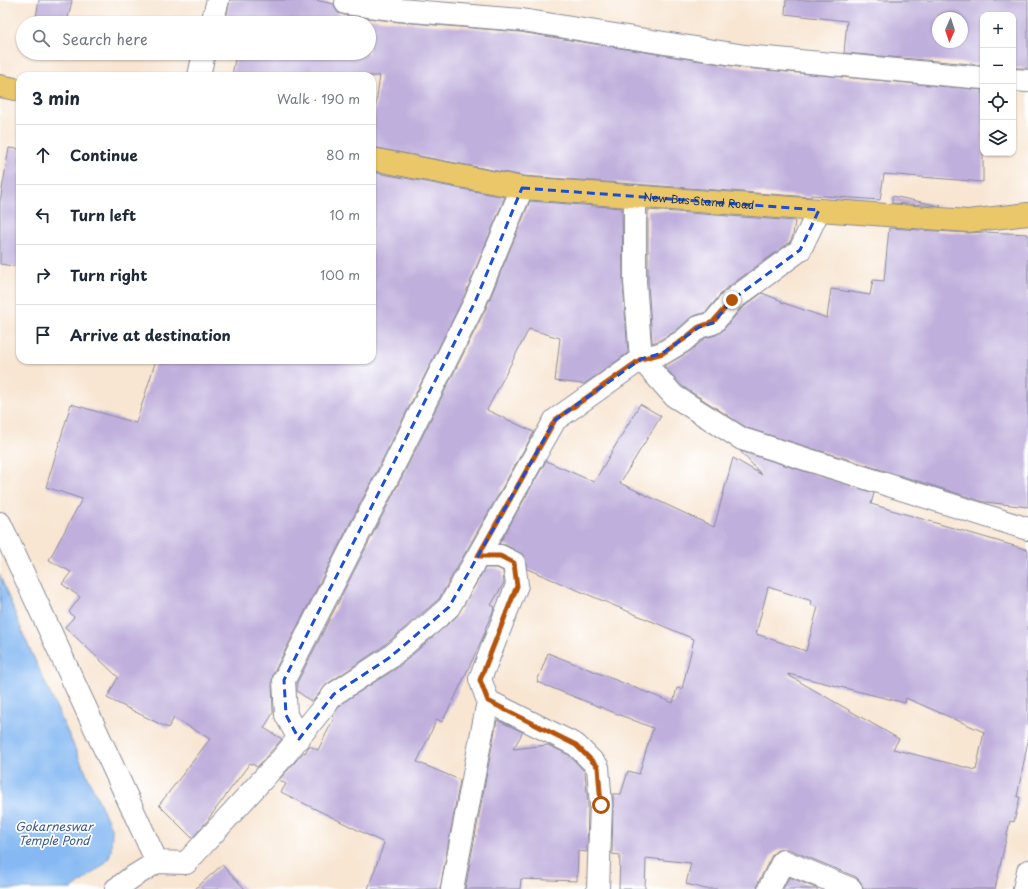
<!DOCTYPE html>
<meta charset="utf-8">
<style>
body{margin:0;font-family:"Playpen Sans",sans-serif;background:#f6f6f7;color:#1f2937}
.controls{position:absolute;right:12px;top:12px;display:grid;overflow:hidden;border-radius:8px;box-shadow:0 1px 3px #0004}
.controls button{width:36px;height:36px;display:grid;place-items:center;padding:0;border:0;border-bottom:1px solid #e0e1e3;background:#fff;color:#1f2937;font:20px sans-serif}
.compass{position:absolute;left:932px;top:12px;width:36px;height:36px;border-radius:50%;background:#fff;box-shadow:0 1px 3px #0004;rotate:183deg}
.stop{position:absolute;width:12px;height:12px;margin:-9px;border:3px solid #b45309;border-radius:50%;background:#fff}
.stop.end{background:#b45309;border-color:#fff;box-shadow:0 1px 4px #0008}
.list{margin:0;padding:0;list-style:none}
h2{display:flex;justify-content:space-between;align-items:center;height:52px;margin:0;padding:0 16px;font-size:17px}
h2 small{font-size:13px;font-weight:400;color:#747a83}
.list li{display:grid;grid-template-columns:26px 1fr auto;gap:12px;align-items:center;box-sizing:border-box;height:60px;padding:0 16px;border-top:1px solid #e0e1e3}
.list b{display:block;font-size:15px;white-space:nowrap}
.list em{font-size:13px;font-style:normal;color:#747a83}
.icon{flex:none;width:22px;height:22px;fill:none;stroke:currentColor;stroke-width:2;stroke-linecap:round;stroke-linejoin:round}
.map{position:relative;flex:none;width:1028px;height:889px;overflow:hidden}
.search{position:absolute;background:#fff;box-shadow:0 1px 3px #0004;left:16px;top:16px;width:360px;height:44px;display:flex;align-items:center;gap:10px;box-sizing:border-box;padding:0 14px;border-radius:22px;color:#747a83;font-size:15px}
.panel{position:absolute;background:#fff;box-shadow:0 1px 3px #0004;left:16px;top:72px;width:360px;height:292px;border-radius:12px}
.map>svg:first-child{display:block}
.water{fill:#86b9f3;stroke:#5074a8}
.building{fill:#bfafdc;fill-rule:evenodd}
.lines{fill:none;stroke-linecap:round;stroke-linejoin:round}
.minor-casing{stroke:#8a8a98;stroke-width:24}
.highway-casing{stroke:#8a8a98;stroke-width:24}
.minor{stroke:#fff;stroke-width:22}
.highway{stroke:#eac769;stroke-width:22}
.route{stroke:#b45309;stroke-width:5}
.marked{fill:none;stroke:#1d4ed8;stroke-width:3;stroke-dasharray:8 5;stroke-linejoin:round}
.labels{text-anchor:middle;stroke-width:3.5;stroke-linejoin:round;paint-order:stroke}
.street-label{font-size:11px;fill:#1b2f5e;stroke:#fff}
.water-label{font-size:12px;font-style:italic;fill:#3b588b;stroke:#fff}
</style>
<div class="map">
<svg width="1028" height="889" viewBox="0 0 1028 889">
<rect width="100%" height="100%" fill="#fff"/>
<filter id="ink" filterUnits="userSpaceOnUse"><feTurbulence type="fractalNoise" baseFrequency=".025" numOctaves="2"/><feDisplacementMap in="SourceGraphic" scale="8" xChannelSelector="R" yChannelSelector="G"/><feConvolveMatrix kernelMatrix="1 2 1 2 8 2 1 2 1" color-interpolation-filters="sRGB"/></filter>
<filter id="wash" filterUnits="userSpaceOnUse"><feTurbulence type="fractalNoise" baseFrequency=".012" numOctaves="4" result="noise"/><feDisplacementMap in="SourceGraphic" scale="16" xChannelSelector="R" yChannelSelector="G"/><feGaussianBlur stdDeviation="0.9" result="paint"/><feColorMatrix in="noise" values="0 0 0 0 0 0 0 0 0 0 0 0 0 0 0 0 0 1.4 0 .05"/><feComposite in="paint" operator="in"/></filter>
<g filter="url(#wash)">
<rect width="100%" height="100%" fill="#f8e6d3"/>
<!-- water -->
<path class="water" d="M0 575 23 634 112 830 111 851 108 860 102 866 72 889H0Z"/>
<g id="blocks">
<!-- building -->
<path class="building" d="M39 0H72L67 23H35Z
M230 0H315L334 4 335 8 338 13 344 15 399 22 520 32 744 68 983 90V182L884 174 880 200 811 195V197L524 176 372 147V131L380 76H232L235 59 216 56V53H369V23H225Z
M786 0H1028V68H1013V15H983V65L844 53 847 21 785 14ZM938 18H962V42H938Z
M9 148 20 149V267L0 264V202Z
M372 172 505 197 464 297 382 461 273 674 272 681 273 713 264 728 282 739 257 767 250 763 209 818V819L192 838 159 805 210 739 174 718 168 728 107 698 118 677 65 627 74 617 69 612 80 597 62 584 71 572 49 560 82 499 46 487 71 404 136 423 156 360H372Z
M892 196 941 206 892 203Z
M530 201 622 208 623 283 628 353 584 384 555 381 560 338 529 329 487 410 534 432 439 599 381 648 327 684 312 702 297 691V683L404 473 486 308Z
M648 210 795 221 793 235 790 242 724 290 706 312 691 317 676 331 658 341 652 343 648 282Z
M889 228 967 233 983 232 1028 234V507L985 502 747 428 682 386 664 366 689 352 705 338 716 335 722 331 741 309 762 293 782 301 781 302 827 318 831 289 870 295 873 280 884 281Z
M640 404 661 416 620 483 714 527 733 458 762 475 740 451 874 493 871 504 1028 550V741L1017 797H1020L1014 822 1010 821 995 889H863L861 882 856 877 788 849H782L776 851 772 855 758 883 757 889H706L686 884 691 863 646 858 645 889H619L620 855 612 854 613 805V794H621L628 771 639 774 653 728 537 682 548 653 673 703 677 688 682 689 694 639 527 569 524 555 506 545 499 544 546 461 594 482ZM768 587 812 601 811 605 818 607 806 651 756 634ZM788 674 905 703 906 698 984 732 976 770 893 749 899 739 788 675Z
M485 568H497L503 571 504 583 491 605 495 607 485 629 486 630 485 633 456 695 442 722 437 719 417 762 460 780 440 889H368L384 843 281 792 286 784 279 780 304 752 305 753 309 746 318 750 334 718 332 716 342 703 397 668 457 616Z
M497 720 523 732 513 749 548 745 569 755 585 772 588 805 587 852 578 851 577 881 521 879 520 889H465Z
M222 865 245 889H195Z
M789 877 818 889H783Z"/>
</g>
</g>
<g filter="url(#ink)">
<use href="#blocks" fill-opacity="0" stroke="#8a8a98" stroke-width="1"/>
<g class="lines">
<!-- minor casing -->
<g class="minor-casing">
<path id="minor" d="M346 3 400 10 522 20 745 56 983 78
M212 23 218 0
M199 76 204 53
M1013 80 1028 81
M635 196V282L641 359 674 396 742 439 1028 529
M0 523 157 862
M478 556 555 420 641 359 663 353 683 341 699 327 713 323 732 300 800 250 819 210
M299 739 286 715 284 680 393 467 475 302 522 188
M116 889 131 878 157 862 186 863 284 756 334 694 389 658 410 640 430 624 449 607 478 556H500L514 563 517 585 480 679 488 701 576 745 598 767 601 805 598 889
M452 889 488 701
M769 889 783 861 851 889
M1024 889 1028 871"/>
</g>
<!-- highway casing -->
<g class="highway-casing">
<g id="highway">
<path d="M0 86 20 90"/>
<path id="s1" d="M372 159 522 188 968 221 1028 214"/>
</g>
</g>
<!-- minor -->
<use href="#minor" class="minor"/>
<!-- highway -->
<use href="#highway" class="highway"/>
</g>
</g>
<g class="lines" filter="url(#ink)">
<!-- route -->
<path class="route" d="M601 805 598 767 576 745 488 701 480 680 517 586 514 563 500 556H478L555 420 641 359 663 353 683 340 699 327 713 322 732 300"/>
</g>
<!-- marked area -->
<path class="marked" d="M522 188 819 210 800 250 732 300 713 323 699 327 663 353 641 359 555 420 449 607 389 658 334 694 299 739 286 715 284 680 475 302Z"/>
<g class="labels">
<!-- street labels -->
<g class="street-label">
<text dy="4" stroke="none"><textPath href="#s1" startOffset="330">New Bus Stand Road</textPath></text>
</g>
<!-- water labels -->
<g class="water-label">
<text x="54" y="831">Gokarneswar<tspan x="54" dy="14">Temple Pond</tspan></text>
</g>
</g>
</svg>
<div class="controls">
<button>+</button>
<button>−</button>
<button><svg class="icon" aria-label="locate" viewBox="0 0 24 24"><circle cx="12" cy="12" r="6"/><path d="M12 2v4M12 18v4M2 12h4M18 12h4"/></svg></button>
<button><svg class="icon" aria-label="layers" viewBox="0 0 24 24"><path d="M12 4l9 5-9 5-9-5zM3 14l9 5 9-5"/></svg></button>
</div>
<svg class="compass" viewBox="-18 -18 36 36"><path d="M0-13l5 13h-10z" fill="#e53935"/><path d="M0 13l5-13h-10z" fill="#747a83"/></svg>
<div class="stop" style="left:601px;top:805px"></div>
<div class="stop end" style="left:732px;top:300px"></div>
<div class="search"><svg class="icon" aria-label="search" viewBox="0 0 24 24"><circle cx="10" cy="10" r="6"/><path d="M15 15l6 6"/></svg>Search here</div>
<section class="panel">
<h2>3 min<small>Walk · 190 m</small></h2>
<ul class="list">
<li><svg class="icon" aria-label="ahead" viewBox="0 0 24 24"><path d="M12 20V5M6 11l6-6 6 6"/></svg><div><b>Continue</b></div><em>80 m</em></li>
<li><svg class="icon" aria-label="left" viewBox="0 0 24 24"><path d="M17 20v-9H6M10 6l-5 5 5 5"/></svg><div><b>Turn left</b></div><em>10 m</em></li>
<li><svg class="icon" aria-label="right" viewBox="0 0 24 24"><path d="M7 20v-9h11M14 6l5 5-5 5"/></svg><div><b>Turn right</b></div><em>100 m</em></li>
<li><svg class="icon" aria-label="arrive" viewBox="0 0 24 24"><path d="M6 21V4h12l-3 4 3 4H6"/></svg><div><b>Arrive at destination</b></div></li>
</ul>
</section>
</div>
